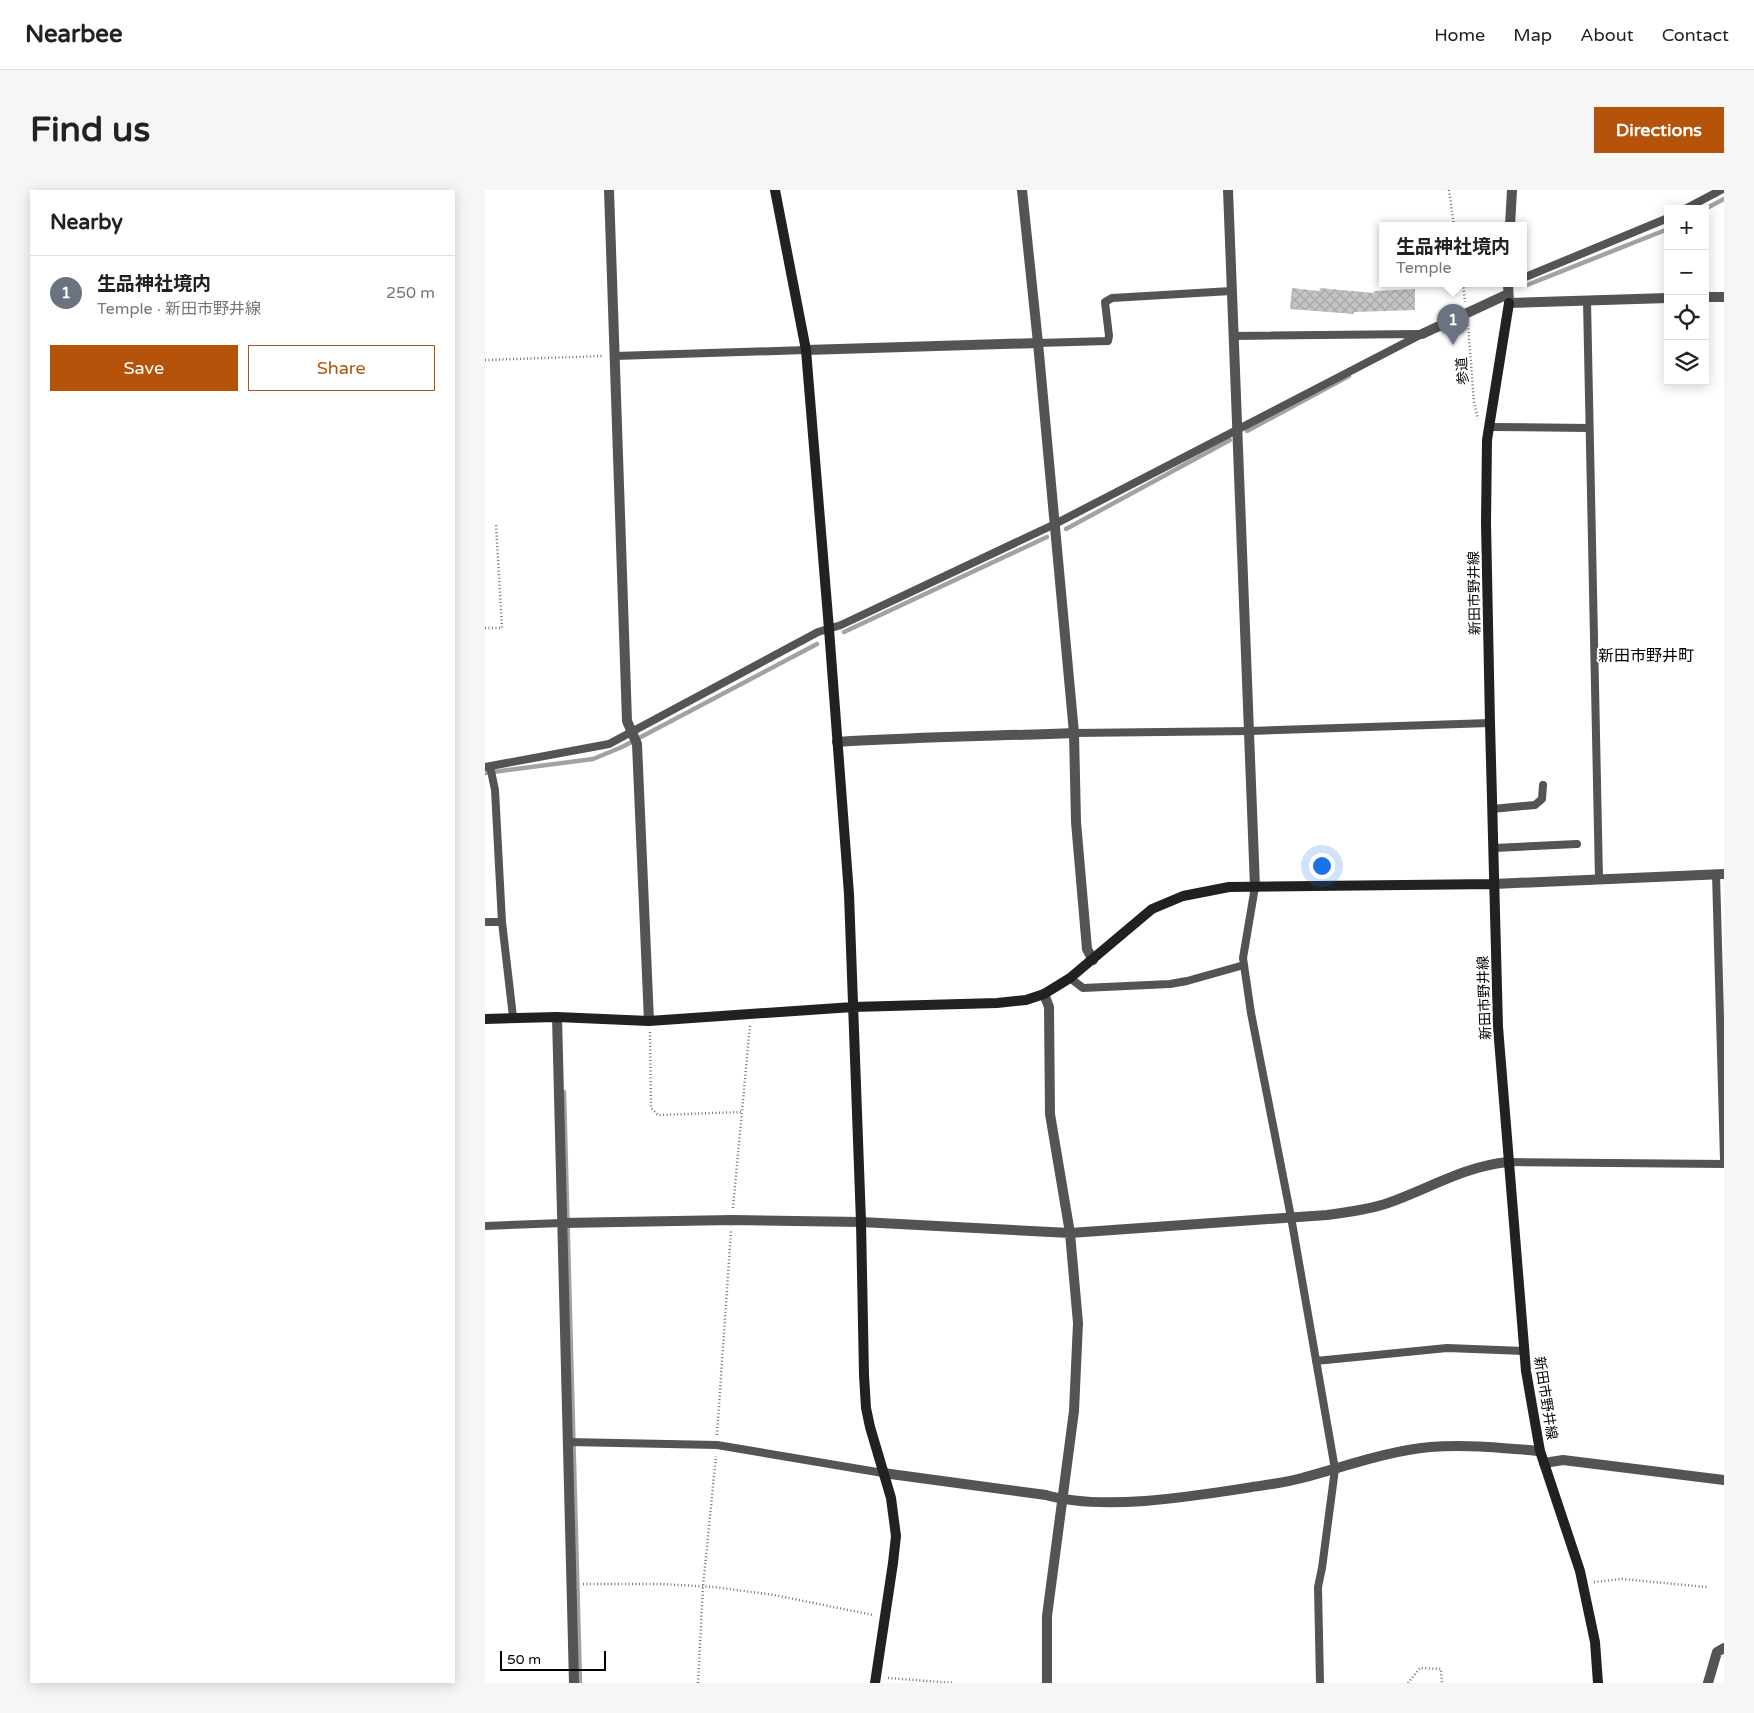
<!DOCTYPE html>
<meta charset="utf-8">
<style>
body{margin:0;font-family:"Varela Round","Noto Sans JP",sans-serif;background:#f6f6f6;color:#222}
.controls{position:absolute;right:15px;top:15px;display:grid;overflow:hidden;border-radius:0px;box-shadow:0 2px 12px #0003}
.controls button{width:45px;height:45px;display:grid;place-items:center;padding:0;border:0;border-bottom:1px solid #e0e0e0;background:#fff;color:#222;font:25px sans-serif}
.scale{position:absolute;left:15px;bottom:12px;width:106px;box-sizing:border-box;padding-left:5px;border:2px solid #000;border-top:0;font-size:14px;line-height:18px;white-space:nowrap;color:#000;-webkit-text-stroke:4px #fff;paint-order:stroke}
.you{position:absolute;left:836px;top:675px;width:18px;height:18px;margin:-12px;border:4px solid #fff;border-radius:50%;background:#1a73e8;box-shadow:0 0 0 8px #1a73e833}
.badge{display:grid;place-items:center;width:32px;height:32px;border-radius:50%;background:#b45309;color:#fff;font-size:16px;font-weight:700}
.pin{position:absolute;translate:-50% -41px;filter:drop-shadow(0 1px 2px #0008)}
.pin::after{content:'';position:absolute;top:26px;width:18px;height:15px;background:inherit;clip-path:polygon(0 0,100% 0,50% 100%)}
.popup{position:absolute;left:894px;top:32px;width:148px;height:65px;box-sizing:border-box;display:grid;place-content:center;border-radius:0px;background:#fff;filter:drop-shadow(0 1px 4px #0005);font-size:16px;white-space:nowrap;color:#767676}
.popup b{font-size:19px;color:#222}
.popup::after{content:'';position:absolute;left:50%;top:100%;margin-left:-10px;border:10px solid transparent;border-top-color:#fff}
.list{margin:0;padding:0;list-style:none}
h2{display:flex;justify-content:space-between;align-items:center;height:65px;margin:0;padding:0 20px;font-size:21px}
h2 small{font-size:16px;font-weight:400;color:#767676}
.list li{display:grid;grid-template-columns:32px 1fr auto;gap:15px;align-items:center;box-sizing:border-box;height:75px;padding:0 20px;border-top:1px solid #e0e0e0}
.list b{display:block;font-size:19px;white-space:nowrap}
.list p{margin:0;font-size:16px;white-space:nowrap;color:#767676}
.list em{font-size:16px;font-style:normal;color:#767676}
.actions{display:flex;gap:10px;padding:15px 20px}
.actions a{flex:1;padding:11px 0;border:1px solid #b45309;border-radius:0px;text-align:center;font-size:18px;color:#b45309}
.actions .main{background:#b45309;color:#fff}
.icon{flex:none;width:28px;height:28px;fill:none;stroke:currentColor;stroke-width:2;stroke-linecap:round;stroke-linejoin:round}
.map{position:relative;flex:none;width:1239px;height:1493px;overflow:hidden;border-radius:0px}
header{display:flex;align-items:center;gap:30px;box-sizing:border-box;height:70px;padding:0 25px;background:#fff;border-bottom:1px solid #e0e0e0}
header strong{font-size:24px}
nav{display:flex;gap:28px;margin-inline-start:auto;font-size:18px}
.intro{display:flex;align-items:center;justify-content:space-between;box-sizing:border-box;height:120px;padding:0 30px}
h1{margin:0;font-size:35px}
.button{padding:12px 22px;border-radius:0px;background:#b45309;color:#fff;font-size:18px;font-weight:700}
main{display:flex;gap:30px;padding:0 30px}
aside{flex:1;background:#fff;border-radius:0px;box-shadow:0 2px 12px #0003}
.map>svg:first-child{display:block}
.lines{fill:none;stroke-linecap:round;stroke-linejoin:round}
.stream{stroke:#a2a2a2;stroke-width:4.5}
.building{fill:url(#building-cross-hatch)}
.path{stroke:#767676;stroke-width:2.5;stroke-dasharray:1 2.5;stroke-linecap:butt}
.lane{stroke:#545454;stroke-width:8}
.street{stroke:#545454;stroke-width:10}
.secondary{stroke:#212121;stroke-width:10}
.labels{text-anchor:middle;stroke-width:4;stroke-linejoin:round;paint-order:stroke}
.street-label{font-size:14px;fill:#000;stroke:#fff}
.quarter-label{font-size:16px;fill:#000;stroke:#fff}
</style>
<header>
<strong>Nearbee</strong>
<nav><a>Home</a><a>Map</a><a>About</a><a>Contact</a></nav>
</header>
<div class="intro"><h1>Find us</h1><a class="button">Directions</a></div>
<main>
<aside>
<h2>Nearby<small></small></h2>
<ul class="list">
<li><span class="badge" style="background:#6b7280">1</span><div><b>生品神社境内</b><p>Temple · 新田市野井線</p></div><em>250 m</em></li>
</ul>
<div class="actions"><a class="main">Save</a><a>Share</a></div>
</aside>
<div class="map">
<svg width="1239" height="1493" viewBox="0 0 1239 1493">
<defs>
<pattern id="building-cross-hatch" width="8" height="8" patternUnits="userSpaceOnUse" patternTransform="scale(1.25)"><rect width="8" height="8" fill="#c4c4c4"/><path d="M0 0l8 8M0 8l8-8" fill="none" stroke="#a7a7a7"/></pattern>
</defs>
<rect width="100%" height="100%" fill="#fff"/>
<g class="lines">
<!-- stream -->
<path class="stream" d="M1220 19 1239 9
M1042 95 1183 39
M762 241 864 186
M581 339 745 250
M359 442 562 347
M0 583 108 569 137 557 332 454
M79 902 95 1493"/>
</g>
<!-- building -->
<path class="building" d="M807 98 834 101 835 98 889 103V101L930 99V120L869 122V124L805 119Z"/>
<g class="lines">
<!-- path -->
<path class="path" d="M964 0 969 36
M978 94 980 112
M983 135 989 212 993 229
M0 170 118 166
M0 438H17L11 334
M165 842 166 918 173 925 257 922
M248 1018 265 835
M232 1245 246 1041
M1109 1392 1137 1389 1222 1397
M98 1394H176L229 1397 289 1405 388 1425
M403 1488 469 1493
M213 1493 218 1397 231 1266
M923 1493 935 1478 956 1479 957 1493"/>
<!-- lane -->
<path class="lane" d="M1200 19 1236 0
M1038 88 1183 28
M1102 111 1114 689
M749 146 935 144
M553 153 623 151 624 146 620 112 627 108 746 101
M130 166 321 160
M1004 237 1104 238
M589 543 765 541 1005 533
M5 576 10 600 17 732 28 827
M0 577 124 554 333 442 356 435 570 334 937 144
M1007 619 1050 615 1057 609 1058 595
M1009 658 1092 654
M1231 684 1239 970
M770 697 758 768 759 775 766 823 806 1027 850 1279 837 1378 833 1397 835 1493
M0 732H17
M585 788 598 798 685 794 702 791 759 775
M1023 972 1239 974
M0 1036 77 1033
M831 1171 962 1158 1039 1161
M83 1252 232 1255 398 1283"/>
<!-- street -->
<path class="street" d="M124 0 142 531 152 554 164 831
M537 0 553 153 589 543 591 632 602 759 608 770
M743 0 770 697
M1025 36 1027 0
M1023 94 1024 113 1183 108
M1220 107H1239
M937 144 1023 104
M321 160 553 153
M352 552C431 547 510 546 589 543
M1009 694 1239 684
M559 804 564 817 565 924 585 1043 593 1133 589 1221 562 1426V1493
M72 827 89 1493
M77 1033 247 1030 376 1032 585 1043 842 1025C863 1022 883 1020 903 1013 943 999 980 976 1023 972
M1059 1273 1078 1270 1239 1290
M398 1283 561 1305C616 1321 704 1307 761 1298 779 1295 799 1293 817 1288 859 1277 902 1261 945 1257 982 1254 1019 1258 1055 1261
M1223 1493 1232 1462 1239 1458"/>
<!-- secondary -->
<path class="secondary" d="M290 0 321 160 344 439 364 704 376 1032 379 1185 381 1218 385 1237 406 1308 411 1346 408 1373 390 1493
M1024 113 1002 250 1001 333 1005 533 1013 837 1041 1181 1055 1261 1095 1381 1110 1452 1113 1493
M0 829 72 827 164 831 368 817 512 813 541 810 559 804 585 788 667 719 698 706 744 697 1009 694"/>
</g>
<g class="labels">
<!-- street labels -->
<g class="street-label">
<text transform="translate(977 181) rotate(-94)" y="5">参道</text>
<text transform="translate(989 403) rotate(-91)" y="5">新田市野井線</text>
<text transform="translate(999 808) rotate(-92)" y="5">新田市野井線</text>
<text transform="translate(1061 1208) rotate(81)" y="5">新田市野井線</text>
</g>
<!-- quarter labels -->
<g class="quarter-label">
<text x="1161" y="471">新田市野井町</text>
</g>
</g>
</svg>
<div class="controls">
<button>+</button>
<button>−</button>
<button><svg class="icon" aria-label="locate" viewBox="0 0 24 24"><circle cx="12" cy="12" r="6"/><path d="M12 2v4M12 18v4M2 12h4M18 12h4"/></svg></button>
<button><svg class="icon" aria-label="layers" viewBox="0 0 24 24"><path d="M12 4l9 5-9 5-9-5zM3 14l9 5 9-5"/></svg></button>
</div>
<div class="scale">50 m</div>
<div class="you"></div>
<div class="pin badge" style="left:968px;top:155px;background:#6b7280">1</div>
<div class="popup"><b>生品神社境内</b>Temple</div>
</div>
</main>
